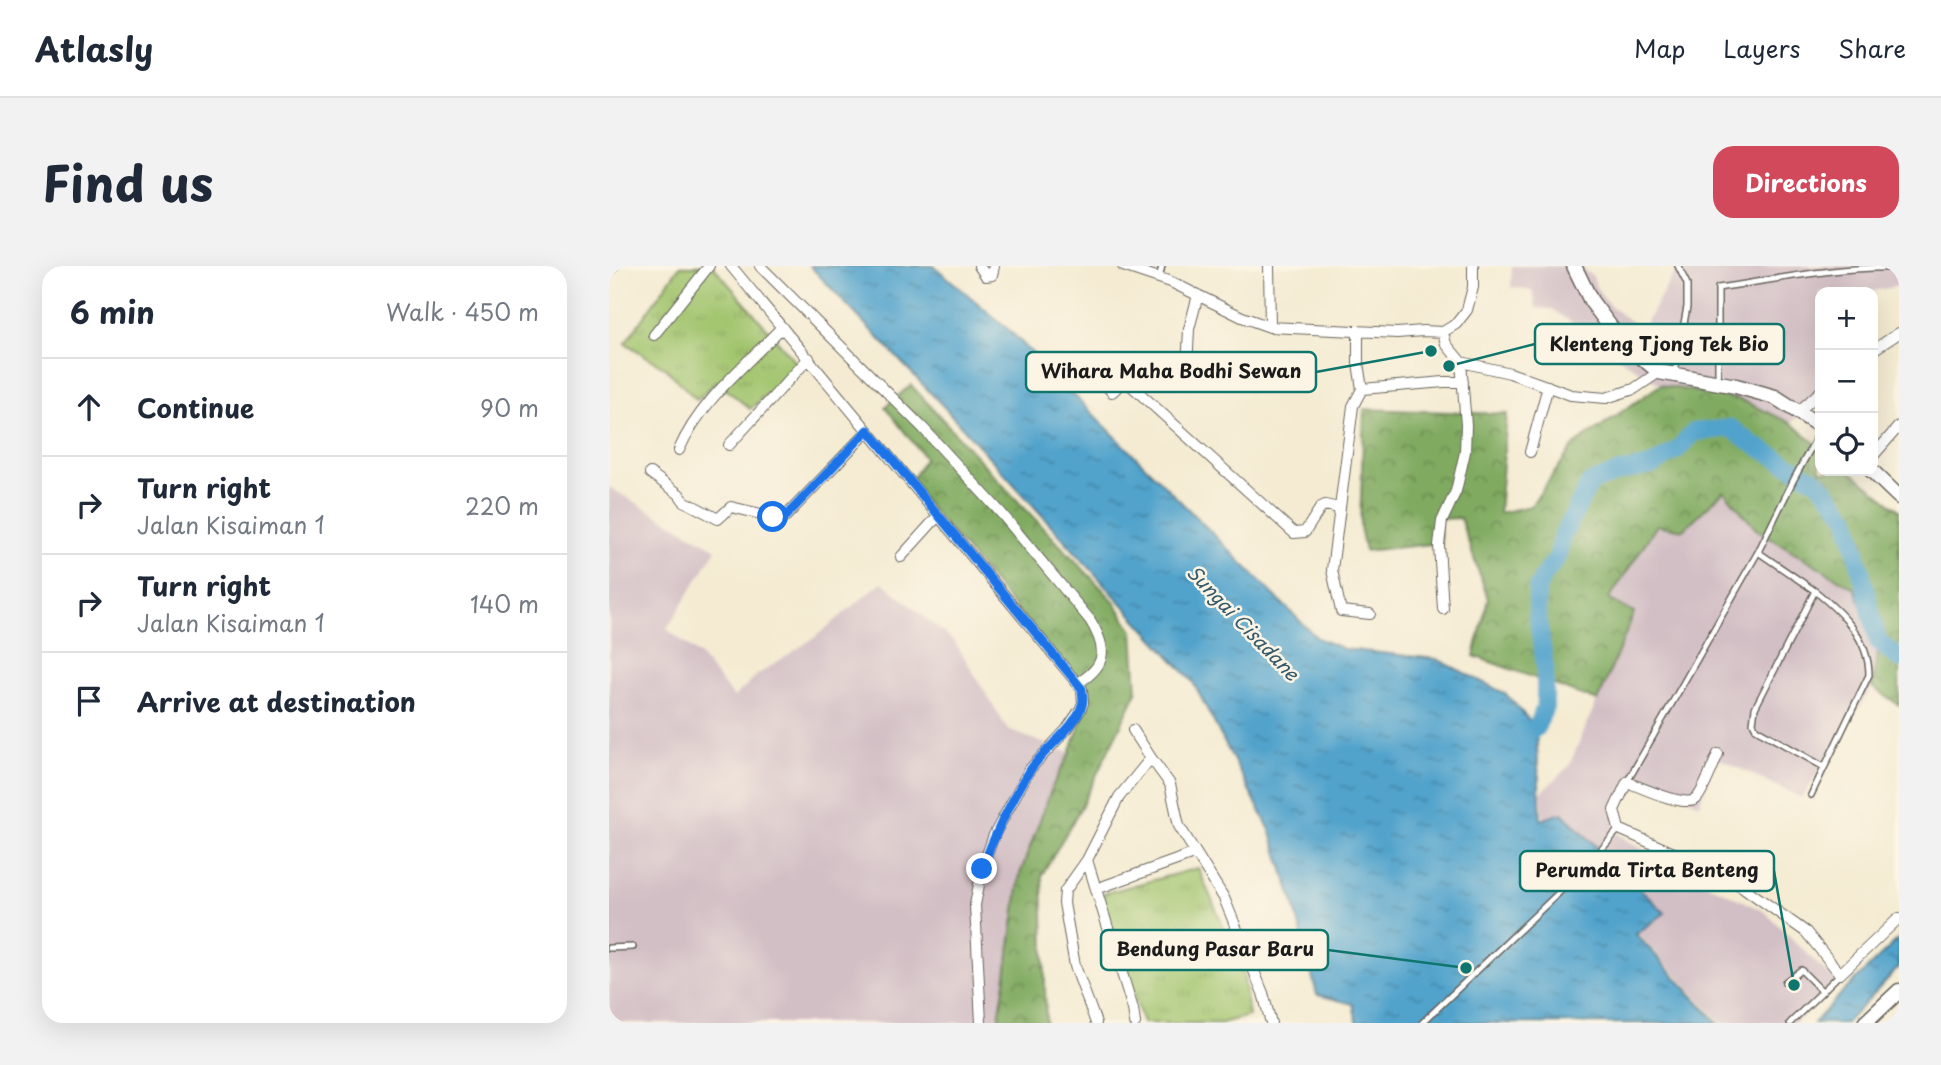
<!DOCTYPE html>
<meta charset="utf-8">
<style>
body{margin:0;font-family:"Playpen Sans",sans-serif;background:#f2f2f3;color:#1f2937}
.controls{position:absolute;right:21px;top:21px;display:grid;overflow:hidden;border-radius:14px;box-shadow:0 7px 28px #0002}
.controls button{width:63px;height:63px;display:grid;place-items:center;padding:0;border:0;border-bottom:2px solid #e0e1e3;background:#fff;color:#1f2937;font:35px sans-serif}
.stop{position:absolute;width:21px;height:21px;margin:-16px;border:5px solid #1a73e8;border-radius:50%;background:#fff}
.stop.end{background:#1a73e8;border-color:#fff;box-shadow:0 2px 7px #0008}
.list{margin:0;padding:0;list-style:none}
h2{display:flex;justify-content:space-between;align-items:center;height:91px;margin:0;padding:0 28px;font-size:30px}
h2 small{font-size:23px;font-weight:400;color:#747a83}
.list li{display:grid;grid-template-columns:46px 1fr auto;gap:21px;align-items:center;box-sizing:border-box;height:98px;padding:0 28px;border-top:2px solid #e0e1e3}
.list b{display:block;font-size:26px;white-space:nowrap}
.list p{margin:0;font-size:23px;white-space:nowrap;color:#747a83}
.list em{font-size:23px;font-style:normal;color:#747a83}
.icon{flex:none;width:38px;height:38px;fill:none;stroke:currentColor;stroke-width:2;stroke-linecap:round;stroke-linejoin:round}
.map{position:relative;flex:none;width:1290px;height:757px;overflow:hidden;border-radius:21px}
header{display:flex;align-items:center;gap:42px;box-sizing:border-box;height:98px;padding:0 35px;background:#fff;border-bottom:2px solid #e0e1e3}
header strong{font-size:33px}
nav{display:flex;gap:38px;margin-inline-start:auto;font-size:24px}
.intro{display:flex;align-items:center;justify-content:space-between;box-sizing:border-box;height:168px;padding:0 42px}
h1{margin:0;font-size:49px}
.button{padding:18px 32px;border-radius:21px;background:#d1495b;color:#fff;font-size:24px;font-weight:700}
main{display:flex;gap:42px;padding:0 42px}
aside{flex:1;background:#fff;border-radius:21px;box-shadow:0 7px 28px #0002}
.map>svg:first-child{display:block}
.industrial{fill:#d2bec5}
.grass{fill:url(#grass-tufts);stroke:#5e7044;stroke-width:2}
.forest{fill:url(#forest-crowns);stroke:#4e633e;stroke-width:2}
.water{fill:url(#water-ripples);stroke:#366074;stroke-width:2}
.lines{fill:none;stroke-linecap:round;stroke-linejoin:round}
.river{stroke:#51a3cc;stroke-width:18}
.lane-casing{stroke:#68645c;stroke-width:8}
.street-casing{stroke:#68645c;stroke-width:12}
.secondary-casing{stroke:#68645c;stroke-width:17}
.lane{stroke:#fff;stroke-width:5}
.street{stroke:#fff;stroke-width:10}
.secondary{stroke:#fff;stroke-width:14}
.route{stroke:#1a73e8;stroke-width:9}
.labels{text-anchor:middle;stroke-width:5;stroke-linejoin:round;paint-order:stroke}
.water-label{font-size:19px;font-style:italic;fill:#34596b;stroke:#fcf5e5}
.leader{fill:none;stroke:#0f766e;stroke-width:2.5}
.callout-dot{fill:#0f766e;stroke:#fcf5e5;stroke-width:2.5}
.callout{fill:#fcf5e5;stroke:#0f766e;stroke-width:2.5}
.callout-label{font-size:19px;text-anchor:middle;font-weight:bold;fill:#1c1c1c}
</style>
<header>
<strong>Atlasly</strong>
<nav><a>Map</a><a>Layers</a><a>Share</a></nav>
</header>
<div class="intro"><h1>Find us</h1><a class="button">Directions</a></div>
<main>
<aside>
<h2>6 min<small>Walk · 450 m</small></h2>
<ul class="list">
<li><svg class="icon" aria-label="ahead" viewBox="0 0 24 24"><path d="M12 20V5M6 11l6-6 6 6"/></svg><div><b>Continue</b></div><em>90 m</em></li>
<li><svg class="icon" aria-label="right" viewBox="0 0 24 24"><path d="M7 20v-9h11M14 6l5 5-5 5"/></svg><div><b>Turn right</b><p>Jalan Kisaiman 1</p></div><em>220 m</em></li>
<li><svg class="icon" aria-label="right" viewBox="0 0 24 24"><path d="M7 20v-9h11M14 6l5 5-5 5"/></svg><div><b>Turn right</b><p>Jalan Kisaiman 1</p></div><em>140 m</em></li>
<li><svg class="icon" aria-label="arrive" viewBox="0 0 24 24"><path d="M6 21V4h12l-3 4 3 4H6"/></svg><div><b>Arrive at destination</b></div></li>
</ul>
</aside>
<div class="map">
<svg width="1290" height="757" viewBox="0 0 1290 757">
<defs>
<pattern id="grass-tufts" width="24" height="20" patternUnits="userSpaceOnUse" patternTransform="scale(1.75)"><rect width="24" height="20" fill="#a1c46d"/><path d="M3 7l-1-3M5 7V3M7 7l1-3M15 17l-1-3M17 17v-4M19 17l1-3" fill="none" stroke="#8aa85e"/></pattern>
<pattern id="forest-crowns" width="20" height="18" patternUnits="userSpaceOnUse" patternTransform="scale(1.75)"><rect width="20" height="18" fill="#80aa60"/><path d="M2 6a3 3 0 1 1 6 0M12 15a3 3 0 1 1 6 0" fill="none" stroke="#688a4e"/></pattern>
<pattern id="water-ripples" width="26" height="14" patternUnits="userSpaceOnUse" patternTransform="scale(1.75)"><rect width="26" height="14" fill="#51a3cc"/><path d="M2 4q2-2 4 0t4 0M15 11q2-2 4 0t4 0" fill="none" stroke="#4284a5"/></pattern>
</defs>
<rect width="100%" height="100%" fill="#fcf5e5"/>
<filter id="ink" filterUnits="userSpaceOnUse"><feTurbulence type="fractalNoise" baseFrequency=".0143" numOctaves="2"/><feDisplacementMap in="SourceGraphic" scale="14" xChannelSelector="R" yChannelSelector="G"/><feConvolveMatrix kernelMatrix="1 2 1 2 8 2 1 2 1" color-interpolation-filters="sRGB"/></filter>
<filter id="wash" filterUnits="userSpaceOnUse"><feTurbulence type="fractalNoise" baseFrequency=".00686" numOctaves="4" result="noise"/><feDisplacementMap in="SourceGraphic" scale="28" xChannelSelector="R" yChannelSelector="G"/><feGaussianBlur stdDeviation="1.57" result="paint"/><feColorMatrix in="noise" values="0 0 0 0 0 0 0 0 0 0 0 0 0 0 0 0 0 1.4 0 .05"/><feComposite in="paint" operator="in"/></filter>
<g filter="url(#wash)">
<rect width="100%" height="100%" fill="#f4ebd2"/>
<!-- industrial -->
<path class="industrial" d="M903 0H968L984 10 987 21 1001 40 1033 64 1068 2 1067 0H1290V20L1259 26H1211V132L1182 157 1132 134 1051 119 1003 87 990 75 943 43 927 42 924 25 902 21Z
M0 221 107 283 58 363 90 389 125 431 148 409 205 372 273 316 346 376 399 464 461 487 444 519 396 716 389 757H0Z
M1115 224 1147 263 1246 323 1269 386 1263 421 1193 532 1108 492 1090 538 1028 507 1003 564 1050 594 1156 646 1227 716 1186 757H1112L936 567 932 527 960 500 1025 348 1000 333 1049 258 1074 264Z"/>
<!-- grass -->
<path class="grass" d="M71 0H104L190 100 141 143 107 115 88 134 56 102 16 77Z
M589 602 634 706 640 750 612 757H534L493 628Z"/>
<!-- forest -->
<path class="forest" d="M302 119 401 227 504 334 524 365 528 426 471 543 433 609 437 757H389L396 716 411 608 444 519 461 487 481 430 300 217 316 192 276 141Z
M1051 119 1132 134 1182 157 1211 181V205H1241L1290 244V439L1263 421 1269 386 1246 323 1147 263 1115 225 1074 264 1048 259 1000 333 1025 347 989 435 865 390 879 333 851 252 830 253 832 277 756 285 751 261 755 143 898 148 890 247 922 240 965 179Z"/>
<!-- water -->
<path class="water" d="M201 0H325L399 63 708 372 735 383 828 393 897 428 927 462 932 554 953 547 1056 647 1027 668 1109 757H748L744 738 708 729 685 638 661 564 584 416 334 140Z
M1290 672V701L1237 757H1205L1228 732Z"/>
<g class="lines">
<!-- river -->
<path class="river" d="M910 474 927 462 936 441V402L928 348V323L935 309 948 292 954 269 981 217 1011 206 1042 200 1068 184 1085 166 1122 162 1142 177 1211 217 1239 252 1269 375 1290 393"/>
</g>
</g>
<g filter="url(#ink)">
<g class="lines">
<!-- lane casing -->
<g class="lane-casing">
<path id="lane" d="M550 12 553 0
M1066 106 1078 41V18L1069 0
M1109 117V22C1169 13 1230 0 1290 2
M1149 286 1206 325 1146 442 1144 457 1147 463 1215 501
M1018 516 1149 286 1185 213 1211 165
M1202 529 1260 409C1260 372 1233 347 1206 325
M0 682 24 681
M1176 716 1192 704 1213 725
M813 757 960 617 992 584 1010 563
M1181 757 1231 708"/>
</g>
<!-- street casing -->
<g class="street-casing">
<path id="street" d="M122 0 473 423 474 437 471 444 458 463 421 503 385 569 373 603 366 639 372 757
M151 0 314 162 393 248 481 354C498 382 499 399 469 417
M370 0 377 10 383 9 385 0
M514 0 562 16 633 51 661 61 788 67 814 65 834 66 847 58 858 44 864 21V0
M660 0 661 61
M0 5 4 0
M749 65V97L753 123
M834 66 837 78 852 96 857 159 856 186 847 225 833 255 830 279 834 343
M45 69 100 0
M1264 84 1290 67
M852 96 901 107 962 129 997 132 1025 123 1050 106
M482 102 503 126 516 114 685 267 696 266 712 241 716 239 730 242
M578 103 580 63 589 29
M1190 145 1211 126
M120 179 200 92
M70 184C91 135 137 99 173 61
M921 186 939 120
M1264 190 1290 160
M41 207 70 228 75 235 109 253 122 241 164 251 177 250 259 165
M292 291 329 250
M761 348 732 345 723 304 744 140 753 123 835 116H854
M1109 488C1104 499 1095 525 1087 533 1076 542 1031 521 1018 516L1005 544 1010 563 1074 591 1131 619 1197 666 1231 708 1290 652
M542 492 561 518 570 560 615 632 654 727 662 757
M478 594 487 623
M487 757 466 700 455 637 456 625 478 594 510 531 542 492 524 464
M526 757 524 743 487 623 587 587"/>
</g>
<!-- secondary casing -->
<g class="secondary-casing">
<path id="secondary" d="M965 0 982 35 1009 71 1050 106 1127 120 1166 131 1211 160
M1263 205 1290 231
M1256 757 1290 725"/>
</g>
<!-- lane -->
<use href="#lane" class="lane"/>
<!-- street -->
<use href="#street" class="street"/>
<!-- secondary -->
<use href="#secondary" class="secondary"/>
</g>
</g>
<g class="lines" filter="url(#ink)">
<!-- route -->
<path class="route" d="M164 251 177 250 259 164 473 423C473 428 475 434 473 439 467 462 432 485 420 506 401 537 385 569 373 603"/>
</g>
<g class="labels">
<!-- water labels -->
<g class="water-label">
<text transform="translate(634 357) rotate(46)" y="7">Sungai Cisadane</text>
</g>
</g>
<!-- callouts -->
<path class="leader" d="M840 100L926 78M822 85L707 106M1185 719L1165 605M857 702L719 684"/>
<g class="callout-dot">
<circle cx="840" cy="100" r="7"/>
<circle cx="822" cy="85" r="7"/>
<circle cx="1185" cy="719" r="7"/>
<circle cx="857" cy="702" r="7"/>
</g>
<g class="callout">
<rect x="926" y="58" width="249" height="40" rx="7"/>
<rect x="417" y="86" width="290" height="40" rx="7"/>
<rect x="911" y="585" width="254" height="40" rx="7"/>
<rect x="492" y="664" width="227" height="40" rx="7"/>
</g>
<g class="callout-label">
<text x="1050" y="85">Klenteng Tjong Tek Bio</text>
<text x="562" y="112">Wihara Maha Bodhi Sewan</text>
<text x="1038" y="611">Perumda Tirta Benteng</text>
<text x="606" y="690">Bendung Pasar Baru</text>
</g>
</svg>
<div class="controls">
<button>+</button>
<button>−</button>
<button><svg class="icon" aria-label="locate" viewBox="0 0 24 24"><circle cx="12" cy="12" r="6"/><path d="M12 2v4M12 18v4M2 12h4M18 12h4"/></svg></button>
</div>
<div class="stop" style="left:164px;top:251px"></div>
<div class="stop end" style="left:373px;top:603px"></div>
</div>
</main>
